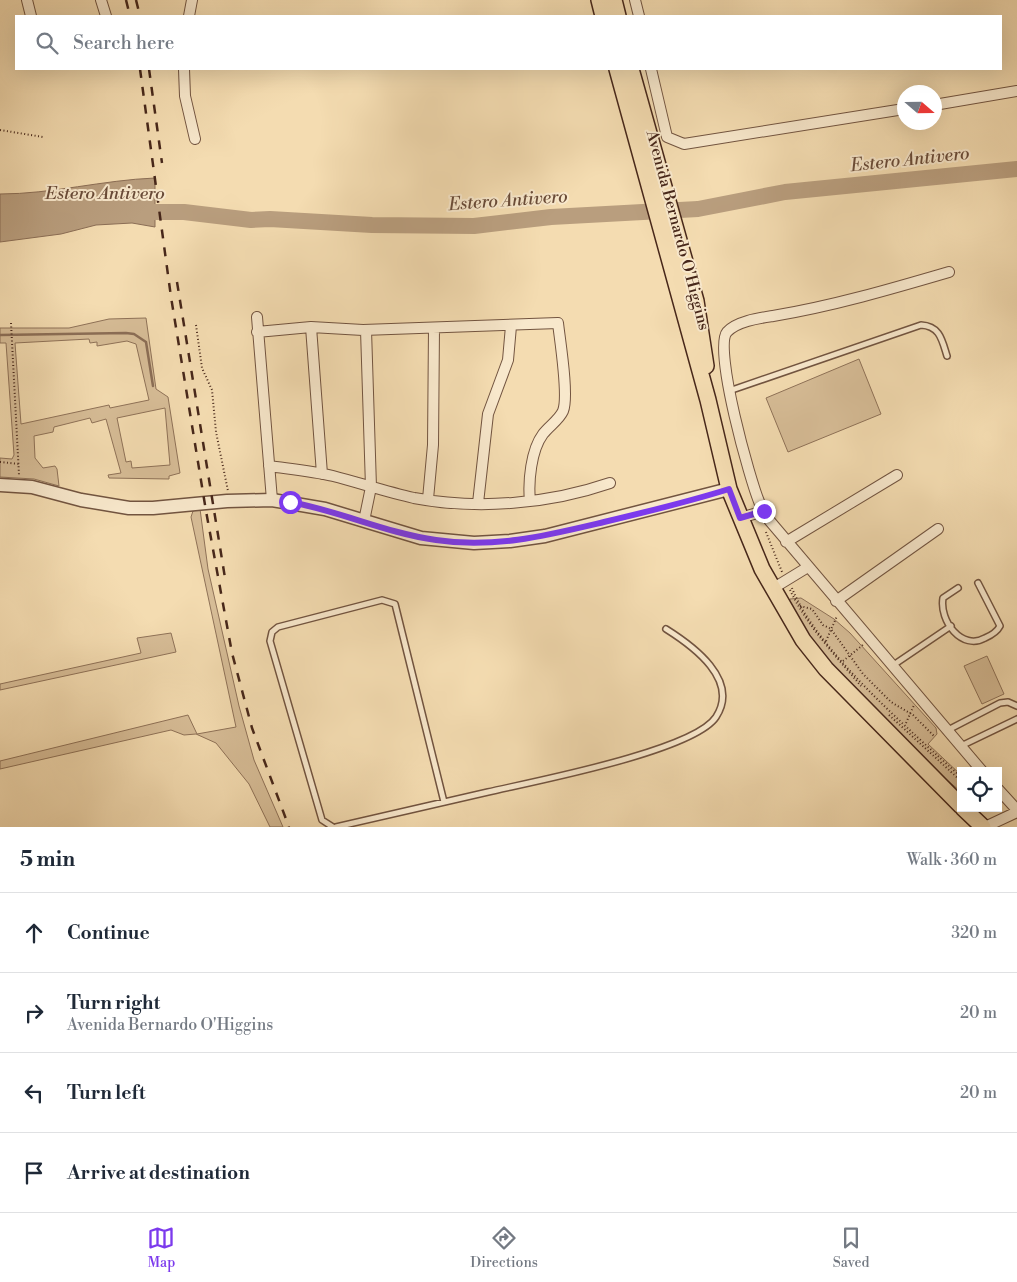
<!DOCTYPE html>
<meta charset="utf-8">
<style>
body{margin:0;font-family:"Libre Bodoni",serif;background:#f6f6f7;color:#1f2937}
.controls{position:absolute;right:15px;bottom:15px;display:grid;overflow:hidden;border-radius:0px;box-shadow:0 5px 20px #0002}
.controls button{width:45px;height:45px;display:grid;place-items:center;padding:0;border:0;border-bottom:1px solid #e0e1e3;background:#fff;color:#1f2937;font:25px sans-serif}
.compass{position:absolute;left:897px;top:85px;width:45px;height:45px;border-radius:50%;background:#fff;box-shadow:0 5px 20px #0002;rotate:110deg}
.stop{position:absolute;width:15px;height:15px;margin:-11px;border:4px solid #7c3aed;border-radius:50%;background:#fff}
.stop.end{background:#7c3aed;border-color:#fff;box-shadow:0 1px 5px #0008}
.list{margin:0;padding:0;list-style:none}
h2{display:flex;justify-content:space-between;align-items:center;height:65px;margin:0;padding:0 20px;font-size:21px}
h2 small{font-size:16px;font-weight:400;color:#747a83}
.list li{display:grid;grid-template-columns:32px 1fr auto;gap:15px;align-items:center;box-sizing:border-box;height:80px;padding:0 20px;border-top:1px solid #e0e1e3}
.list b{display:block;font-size:19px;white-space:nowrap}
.list p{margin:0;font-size:16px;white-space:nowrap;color:#747a83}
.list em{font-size:16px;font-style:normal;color:#747a83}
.icon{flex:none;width:28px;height:28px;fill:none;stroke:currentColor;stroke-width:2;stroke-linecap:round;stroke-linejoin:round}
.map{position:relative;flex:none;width:1017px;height:827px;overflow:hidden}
.search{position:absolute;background:#fff;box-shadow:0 5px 20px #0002;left:15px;right:15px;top:15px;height:55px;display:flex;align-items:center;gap:12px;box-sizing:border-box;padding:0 18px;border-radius:0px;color:#747a83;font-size:19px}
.sheet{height:385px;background:#fff}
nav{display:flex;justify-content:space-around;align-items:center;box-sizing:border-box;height:70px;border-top:1px solid #e0e1e3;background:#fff;font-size:14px;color:#747a83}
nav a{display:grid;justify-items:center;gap:2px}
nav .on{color:#7c3aed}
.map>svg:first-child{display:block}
.green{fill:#d7bd97;stroke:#8f7258;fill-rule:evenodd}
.water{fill:#b99e7e;stroke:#8b6e56}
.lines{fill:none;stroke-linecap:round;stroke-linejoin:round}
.stream{stroke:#8b6e56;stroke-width:2.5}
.river{stroke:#b99e7e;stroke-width:16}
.service-casing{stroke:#725440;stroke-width:8}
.minor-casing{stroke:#725440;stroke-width:12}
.tertiary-casing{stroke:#725440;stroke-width:15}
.primary-casing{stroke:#47271a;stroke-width:18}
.path{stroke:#47271a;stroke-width:2;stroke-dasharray:1 2.5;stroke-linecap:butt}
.service{stroke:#f8e8cc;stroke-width:5}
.minor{stroke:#f8e8cc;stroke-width:10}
.tertiary{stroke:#f8e8cc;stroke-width:12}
.primary{stroke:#f4dcb1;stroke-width:15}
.rail{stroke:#47271a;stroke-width:2.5;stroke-dasharray:9 9;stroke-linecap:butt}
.route{stroke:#7c3aed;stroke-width:6}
.labels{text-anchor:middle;stroke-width:4;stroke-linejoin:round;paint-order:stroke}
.street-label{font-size:16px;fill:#47271a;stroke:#f8e8cc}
.water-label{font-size:18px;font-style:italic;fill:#694b38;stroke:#f8e8cc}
</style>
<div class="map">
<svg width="1017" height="827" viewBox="0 0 1017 827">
<rect width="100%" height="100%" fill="#f4dcb1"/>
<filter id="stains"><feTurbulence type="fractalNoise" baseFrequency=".004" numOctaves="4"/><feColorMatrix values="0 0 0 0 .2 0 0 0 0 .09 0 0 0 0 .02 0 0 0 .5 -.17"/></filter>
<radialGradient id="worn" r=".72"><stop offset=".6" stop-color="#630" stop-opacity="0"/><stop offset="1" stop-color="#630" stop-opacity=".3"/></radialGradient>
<!-- green -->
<path class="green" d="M146 318 156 389 168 397 180 473 169 476V479L109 478 108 475 121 473 106 419 92 423 90 418 54 427 53 432 34 436 35 458 43 468 55 466 57 469 59 486 34 479 0 477V458L12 459 14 455 6 343H0V328H69L109 319ZM89 339 90 343 97 342V346L127 341 136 344 149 400 110 408 109 405 21 424 15 343ZM165 408 170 465 132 468 131 461 126 462 117 418Z
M859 359 881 414 788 452 766 398Z
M200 509 208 569 239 706 254 760 283 827H270L249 784 216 743 196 734 184 735 171 730 0 769V761L188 715 197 734 236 727 191 517 193 511Z
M801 598 834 619 850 633 936 728 937 734 928 744 961 775V792C938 773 918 752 897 731 856 692 816 653 789 603L790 599Z
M171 633 176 652 0 690V684L141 653 137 638Z
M987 656 1004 694 982 704 964 666Z"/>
<!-- water -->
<path class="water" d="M155 178V227L132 223 96 225 61 234 0 242V194C52 194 103 180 155 178Z"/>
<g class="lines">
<!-- stream -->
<path class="stream" d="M0 335 126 333 134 334 146 342 153 386"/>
<!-- river -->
<path class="river" d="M134 212H184L251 220 270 219 372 225 474 226 551 217 698 209 785 192 1017 169"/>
<!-- service casing -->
<g class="service-casing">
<path id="service" d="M729 391 921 325C940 326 942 340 947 356
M958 588 943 598C939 621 962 651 985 638 992 635 997 632 1000 626L978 583
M892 666 951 626
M948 730 1000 703 1008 702 1017 706
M961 746 1017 719
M333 827 322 820 270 641 272 632 278 627 382 600 395 604 444 802
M336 827C387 815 437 804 488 792 531 782 694 751 716 717 740 680 693 646 666 629"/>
</g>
<!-- minor casing -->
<g class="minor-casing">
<path id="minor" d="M27 0 31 16
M101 0 106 16
M635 0 639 16
M189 16 192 0
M184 69 185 96 195 139
M651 69 667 137 684 144 904 109
M934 105 1017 91
M949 272C891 289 833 306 773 316 760 318 737 321 727 332 713 348 750 481 760 504 762 510 766 515 769 520L982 771
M257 317 272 500
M311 327 322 474
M257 332 311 327 363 330 558 323C560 341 569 396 563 411 559 420 549 426 543 434 531 450 528 482 530 501
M269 466C290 469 312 471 333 476 360 483 387 492 414 498 478 510 549 504 610 483
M428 499 433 445 434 328
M478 503 488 414 508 360 511 326
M740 518 764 511
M364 521 371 487 366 330
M786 542 897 475
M772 589 808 567
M836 601 938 529
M998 789 1017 810
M985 827 1017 812"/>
</g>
<!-- tertiary casing -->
<g class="tertiary-casing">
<path id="tertiary" d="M0 485 32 487 81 500 129 508H153L227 501 272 500 325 509 421 538 474 543 510 541 545 536 729 489"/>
</g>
<!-- primary casing -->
<g class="primary-casing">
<path id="primary" d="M599 0 603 16
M614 0 618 16
M617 69 708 400 729 489 762 569 803 640 826 669 961 806
M631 69 696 301 706 366
M963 808 983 827"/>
</g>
<!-- path -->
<path class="path" d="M0 130 43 137
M11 323 19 475
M196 325 202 368 212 390 216 432 228 491
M0 462 19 464
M766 532 782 572
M792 588C816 650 910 730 961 777
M790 590C807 626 836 656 861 686
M800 606 812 609 823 625 831 629 863 674 891 702 913 715 935 737
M826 641 837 616
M843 661 864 644
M889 715 961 781
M906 723 914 705"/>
<!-- service -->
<use href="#service" class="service"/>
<!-- minor -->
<use href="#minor" class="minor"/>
<!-- tertiary -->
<use href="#tertiary" class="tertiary"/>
<!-- primary -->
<use href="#primary" class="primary"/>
<!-- rail -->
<path class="rail" d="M126 0 130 16
M136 0 140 16
M140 69 171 297 206 511 232 653 252 728 289 827
M149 69 162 163
M177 282 225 578"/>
</g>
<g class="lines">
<!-- route -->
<path class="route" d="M290 502C340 511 386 533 436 540 494 549 549 535 604 522 646 512 688 502 729 489L740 518 764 511"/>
</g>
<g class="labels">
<!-- street labels -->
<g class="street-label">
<text transform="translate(679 230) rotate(75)" y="6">Avenida Bernardo O'Higgins</text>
</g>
<!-- water labels -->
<g class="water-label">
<text transform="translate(910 159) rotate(-6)" y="6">Estero Antivero</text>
<text x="105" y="199">Estero Antivero</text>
<text transform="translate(508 200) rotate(-4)" y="6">Estero Antivero</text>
</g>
</g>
<rect width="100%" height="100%" filter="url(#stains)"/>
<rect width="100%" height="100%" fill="url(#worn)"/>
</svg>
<div class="controls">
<button><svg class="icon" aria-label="locate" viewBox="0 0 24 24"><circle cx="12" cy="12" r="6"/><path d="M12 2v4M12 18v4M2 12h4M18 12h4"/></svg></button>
</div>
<svg class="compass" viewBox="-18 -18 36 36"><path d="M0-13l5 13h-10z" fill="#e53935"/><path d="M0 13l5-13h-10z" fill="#747a83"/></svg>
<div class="stop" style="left:290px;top:502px"></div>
<div class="stop end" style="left:764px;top:511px"></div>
<div class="search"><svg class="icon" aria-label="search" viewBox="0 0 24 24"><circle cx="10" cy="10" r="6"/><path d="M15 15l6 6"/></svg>Search here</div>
</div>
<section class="sheet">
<h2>5 min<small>Walk · 360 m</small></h2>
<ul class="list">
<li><svg class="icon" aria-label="ahead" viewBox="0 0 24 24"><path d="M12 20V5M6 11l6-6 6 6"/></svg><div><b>Continue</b></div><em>320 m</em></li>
<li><svg class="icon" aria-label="right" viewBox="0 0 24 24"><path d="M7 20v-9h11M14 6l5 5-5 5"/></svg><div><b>Turn right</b><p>Avenida Bernardo O'Higgins</p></div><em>20 m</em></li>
<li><svg class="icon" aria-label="left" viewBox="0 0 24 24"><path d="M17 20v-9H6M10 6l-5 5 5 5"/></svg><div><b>Turn left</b></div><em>20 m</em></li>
<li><svg class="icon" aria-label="arrive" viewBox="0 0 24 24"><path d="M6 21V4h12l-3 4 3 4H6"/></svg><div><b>Arrive at destination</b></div></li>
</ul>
</section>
<nav>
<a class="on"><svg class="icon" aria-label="map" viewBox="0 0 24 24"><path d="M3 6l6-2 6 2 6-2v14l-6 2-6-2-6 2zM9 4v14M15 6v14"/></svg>Map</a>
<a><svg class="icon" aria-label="directions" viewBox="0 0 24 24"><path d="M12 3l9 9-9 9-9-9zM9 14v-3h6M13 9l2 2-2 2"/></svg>Directions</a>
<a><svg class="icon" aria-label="saved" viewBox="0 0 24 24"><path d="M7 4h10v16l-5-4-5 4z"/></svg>Saved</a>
</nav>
